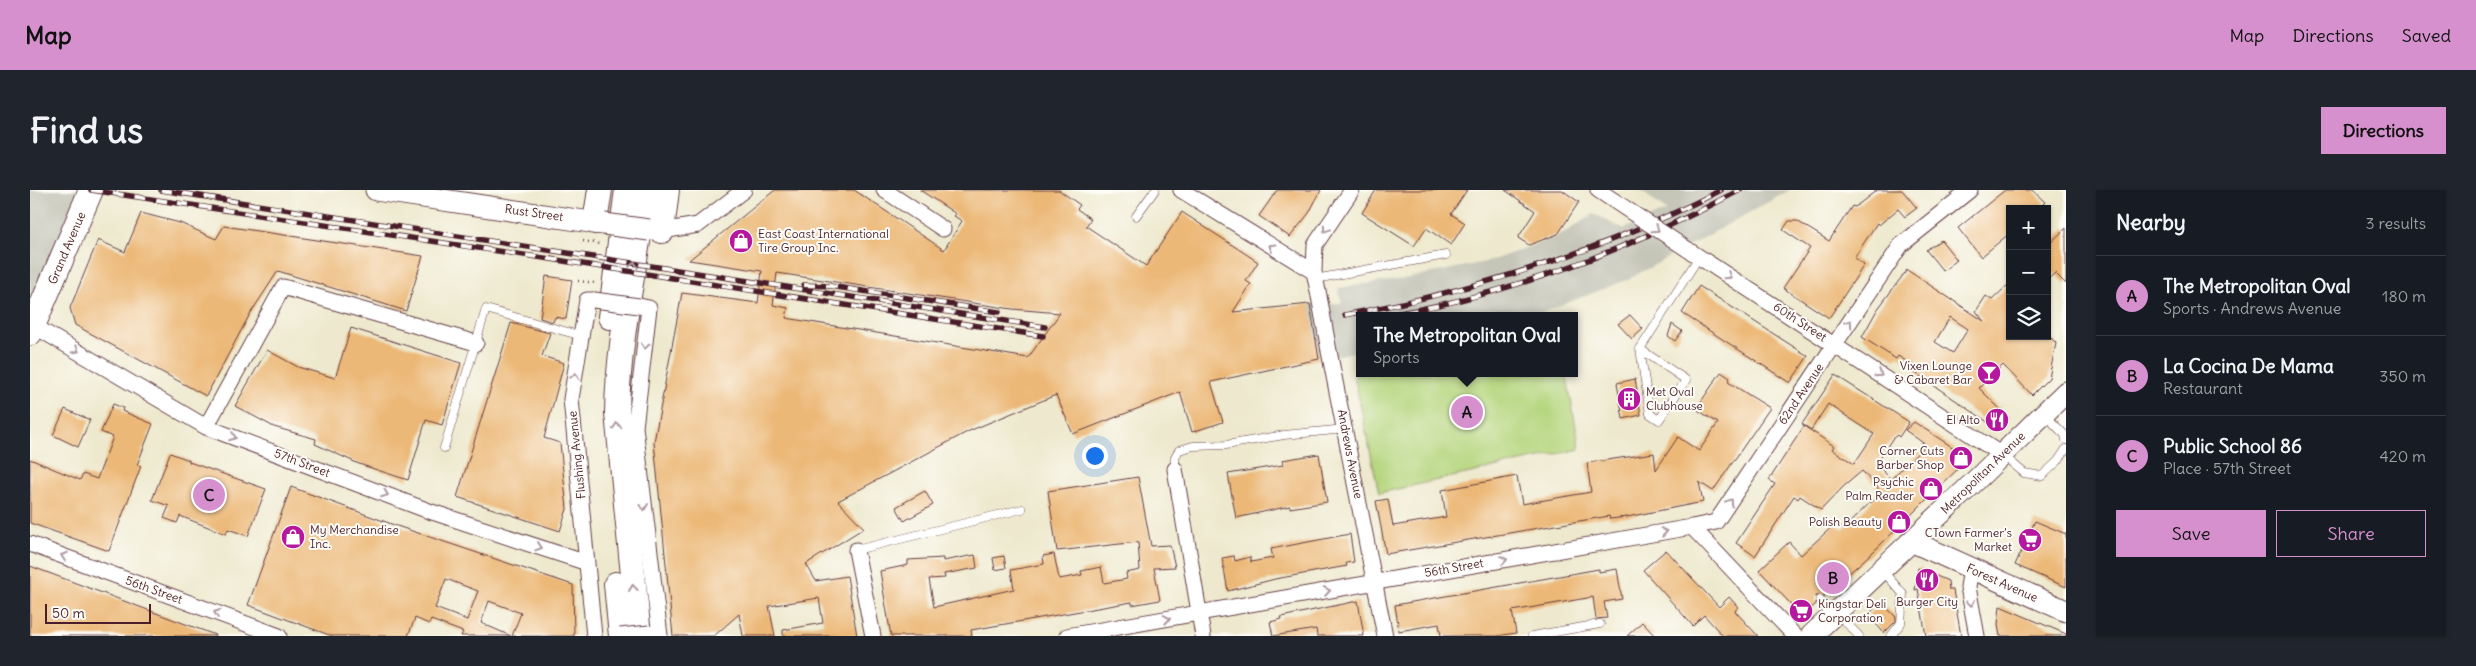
<!DOCTYPE html>
<meta charset="utf-8">
<style>
body{margin:0;font-family:Delius,sans-serif;background:#20242c;color:#f1f3f6}
.controls{position:absolute;right:15px;top:15px;display:grid;overflow:hidden;border-radius:0px;box-shadow:0 1px 4px #0004}
.controls button{width:45px;height:45px;display:grid;place-items:center;padding:0;border:0;border-bottom:1px solid #363941;background:#171b24;color:#f1f3f6;font:25px sans-serif}
.scale{position:absolute;left:15px;bottom:12px;width:106px;box-sizing:border-box;padding-left:5px;border:2px solid #4a1f2b;border-top:0;font-size:14px;line-height:18px;white-space:nowrap;color:#4a1f2b;-webkit-text-stroke:4px #fdfcf7;paint-order:stroke}
.you{position:absolute;left:1064px;top:265px;width:18px;height:18px;margin:-12px;border:4px solid #fff;border-radius:50%;background:#1a73e8;box-shadow:0 0 0 8px #1a73e833}
.badge{display:grid;place-items:center;width:32px;height:32px;border-radius:50%;background:#d690ce;color:#111;font-size:16px;font-weight:700}
.pin{position:absolute;translate:-50% -50%;border:2px solid #fff;box-shadow:0 1px 5px #0006}
.popup{position:absolute;left:1326px;top:122px;width:222px;height:65px;box-sizing:border-box;display:grid;place-content:center;border-radius:0px;background:#171b24;filter:drop-shadow(0 1px 4px #0005);font-size:16px;white-space:nowrap;color:#9ea1a6}
.popup b{font-size:19px;color:#f1f3f6}
.popup::after{content:'';position:absolute;left:50%;top:100%;margin-left:-10px;border:10px solid transparent;border-top-color:#171b24}
.list{margin:0;padding:0;list-style:none}
h2{display:flex;justify-content:space-between;align-items:center;height:65px;margin:0;padding:0 20px;font-size:21px}
h2 small{font-size:16px;font-weight:400;color:#9ea1a6}
.list li{display:grid;grid-template-columns:32px 1fr auto;gap:15px;align-items:center;box-sizing:border-box;height:80px;padding:0 20px;border-top:1px solid #363941}
.list b{display:block;font-size:19px;white-space:nowrap}
.list p{margin:0;font-size:16px;white-space:nowrap;color:#9ea1a6}
.list em{font-size:16px;font-style:normal;color:#9ea1a6}
.actions{display:flex;gap:10px;padding:15px 20px}
.actions a{flex:1;padding:11px 0;border:1px solid #d690ce;border-radius:0px;text-align:center;font-size:18px;color:#d690ce}
.actions .main{background:#d690ce;color:#111}
.icon{flex:none;width:28px;height:28px;fill:none;stroke:currentColor;stroke-width:2;stroke-linecap:round;stroke-linejoin:round}
.map{position:relative;flex:none;width:2036px;height:446px;overflow:hidden;border-radius:0px}
header{display:flex;align-items:center;gap:30px;box-sizing:border-box;height:70px;padding:0 25px;background:#d690ce;color:#111}
header strong{font-size:24px}
nav{display:flex;gap:28px;margin-inline-start:auto;font-size:18px}
.intro{display:flex;align-items:center;justify-content:space-between;box-sizing:border-box;height:120px;padding:0 30px}
h1{margin:0;font-size:35px}
.button{padding:12px 22px;border-radius:0px;background:#d690ce;color:#111;font-size:18px;font-weight:700}
main{display:flex;gap:30px;padding:0 30px}
aside{flex:1;background:#171b24;border-radius:0px;box-shadow:0 1px 4px #0004}
.map>svg:first-child{display:block}
.industrial{fill:#c5c5b8}
.green{fill:#b5d67e;stroke:#807a54}
.building{fill:#ecb877;fill-rule:evenodd}
.lines{fill:none;stroke-linecap:round;stroke-linejoin:round}
.lane-casing{stroke:#633d43;stroke-width:9}
.street-casing{stroke:#633d43;stroke-width:17}
.secondary-casing{stroke:#633d43;stroke-width:23}
.primary-casing{stroke:#633d43;stroke-width:26}
.path{stroke:#633d43;stroke-width:2.5;stroke-dasharray:1 4;stroke-linecap:butt}
.lane{stroke:#fff;stroke-width:8}
.street{stroke:#fff;stroke-width:15}
.secondary{stroke:#fff;stroke-width:21}
.primary{stroke:#fff;stroke-width:24}
.rail-casing{stroke:#4a1f2b;stroke-width:5.5}
.rail{stroke:#fdfcf7;stroke-width:4;stroke-dasharray:11;stroke-linecap:butt}
.street-bridge-casing{stroke:#633d43;stroke-width:17;stroke-linecap:butt}
.secondary-bridge-casing{stroke:#633d43;stroke-width:23;stroke-linecap:butt}
.street-bridge{stroke:#fff;stroke-width:15}
.secondary-bridge{stroke:#fff;stroke-width:21}
.oneway{stroke:#ae9aa0}
.labels{text-anchor:middle;stroke-width:4;stroke-linejoin:round;paint-order:stroke}
.street-label{font-size:12px;fill:#4a1f2b;stroke:#fdfcf7}
.poi-label{font-size:12px;fill:#4a1f2b;stroke:#fdfcf7;text-anchor:end}
</style>
<header>
<strong>Map</strong>
<nav><a>Map</a><a>Directions</a><a>Saved</a></nav>
</header>
<div class="intro"><h1>Find us</h1><a class="button">Directions</a></div>
<main>
<div class="map">
<svg width="2036" height="446" viewBox="0 0 2036 446">
<rect width="100%" height="100%" fill="#fdfcf7"/>
<filter id="ink" filterUnits="userSpaceOnUse"><feTurbulence type="fractalNoise" baseFrequency=".02" numOctaves="2"/><feDisplacementMap in="SourceGraphic" scale="10" xChannelSelector="R" yChannelSelector="G"/><feConvolveMatrix kernelMatrix="1 2 1 2 8 2 1 2 1" color-interpolation-filters="sRGB"/></filter>
<filter id="wash" filterUnits="userSpaceOnUse"><feTurbulence type="fractalNoise" baseFrequency=".0096" numOctaves="4" result="noise"/><feDisplacementMap in="SourceGraphic" scale="20" xChannelSelector="R" yChannelSelector="G"/><feGaussianBlur stdDeviation="1.12" result="paint"/><feColorMatrix in="noise" values="0 0 0 0 0 0 0 0 0 0 0 0 0 0 0 0 0 1.4 0 .05"/><feComposite in="paint" operator="in"/></filter>
<g filter="url(#wash)">
<rect width="100%" height="100%" fill="#eee9ce"/>
<!-- industrial -->
<path class="industrial" d="M0 0H61L0 144Z
M1610 0H1760L1599 89 1503 126H1330L1329 161 1289 169 1280 114 1312 113 1308 98 1373 89 1460 71 1529 46 1564 24 1593 39 1637 21Z"/>
<!-- green -->
<path class="green" d="M1332 183H1536L1550 259 1349 303 1324 185Z"/>
<g id="blocks">
<!-- building -->
<path class="building" d="M745 0H824L914 60 932 31 924 26 926 24 890 0H1029L1050 15 1047 19 1061 29 1056 36 1116 76 1152 22 1228 72 1216 91 1221 94 1203 122 1280 114 1289 169 1181 192 1193 232 1162 242 1150 202 1043 244 1026 205 939 241 808 311 834 338 776 374 786 391 817 386 827 446H753V440L793 433 789 408 739 416 745 446H713L709 424 684 446H643L624 252 652 103 728 113 732 81 659 70ZM747 83 982 119 1030 123 998 168 756 128 758 118 743 115Z
M1247 0H1291L1279 23 1260 47 1229 26Z
M1346 0H1437L1421 24 1435 33 1421 55 1396 38 1384 56 1332 23Z
M1475 0H1532L1549 12 1528 44 1499 55 1488 48 1505 21Z
M1847 0H1872L1887 18 1875 27 1868 19 1849 35 1847 33 1824 68 1834 75 1799 128 1753 98 1780 58 1753 40 1759 31H1767L1799 51 1822 16 1825 17Z
M1975 0H2002L2015 12 2008 19H1980V43L1951 67 1928 38Z
M111 23 150 33 186 49 194 36 393 66 376 121 248 81 220 124 176 206 45 135 40 118 68 50 95 62Z
M2036 38V94L2025 83 2017 90V56Z
M1911 50 1927 70 1913 81 1896 60Z
M1877 80 1954 131 1946 121 1956 106 1962 110 1980 93V146H2019L2026 153 2019 188 2002 205 1973 175 1949 198 1979 228 1968 239 1884 182 1887 178 1868 166 1866 169 1832 147 1847 120ZM1920 127 1938 139 1923 163 1905 152Z
M516 86 542 90 536 129 525 127 523 132 510 128Z
M1669 96 1778 166 1760 193 1652 123Z
M1600 125 1613 139 1602 149 1588 134Z
M481 133 520 143 512 166 534 173 514 248 530 253 537 319 530 341 427 307Z
M1642 134 1652 141 1645 151 1638 146Z
M321 138 431 173 412 235 396 230 378 290 329 274 285 254 286 249 244 237 205 216 237 160 268 177 305 188Z
M1691 182 1700 188 1698 192 1740 218 1683 301 1669 292 1673 312 1597 327 1580 329 1579 326 1356 364 1346 311 1358 309 1363 336 1416 327 1412 300 1487 286 1492 314 1561 302 1557 273 1624 263 1626 280 1648 247 1669 261 1688 233 1666 219Z
M1805 185 1879 232 1869 247 1867 245 1862 249 1846 274 1861 289 1896 255 1875 240 1884 232 1939 268 1845 360 1794 406H1786V414L1772 426 1729 380 1759 352 1771 365 1805 334 1813 339 1851 302 1846 296 1832 281 1813 297 1791 320 1770 306 1768 309 1764 306 1725 366 1706 353 1745 294 1739 290 1774 236 1804 256 1802 259 1824 274 1844 244 1798 214 1781 240 1772 234Z
M1605 189 1611 225 1593 229 1587 193Z
M83 214 93 218 92 221 123 234 107 275 111 276 79 361 0 333V269L50 290 53 284 67 289 83 247 71 242Z
M35 219 60 230 48 257 23 245Z
M140 263 159 270V272L236 299 218 346 198 339 196 344 150 326 147 333 134 328 139 316 122 310Z
M1289 264 1297 312 1260 318V316L1206 328 1198 284 1253 275 1252 270Z
M1108 287 1121 356 1140 355 1145 377 1124 378 1130 410 1102 415V412L941 440 942 446H861L850 381 878 375V370L913 368V371L945 365 947 378 914 384 915 388 899 389 904 417 984 399 981 380 1014 374 1013 366 1024 364 1029 389 1052 385 1051 381 1071 377 1074 393 1097 389 1096 383 1110 380 1108 352 1027 361 1018 301Z
M261 297 367 336 543 395 544 446H482L491 423 459 411 451 433 481 446H431L433 442 401 430 399 434 385 428 378 446H302L218 415ZM416 389 448 401 437 430 405 418Z
M895 301 903 315 874 331 866 317Z
M2005 331 2036 344V397L1985 375Z
M1320 344 1324 372 1316 373 1317 376 1245 389 1198 401 1192 368 1204 366 1205 371 1220 367 1221 372 1243 368 1241 359Z
M1636 360 1689 417 1699 407 1708 417 1705 421 1728 446H1693L1674 425 1663 436 1613 380Z
M974 366 976 378 965 380 963 368Z
M0 376 185 445V446H0Z
M1888 378 1918 391 1919 400H1923L1931 446H1896L1888 399 1885 400Z
M1569 379V382L1587 379 1592 409 1574 412 1577 428 1566 429 1563 407 1482 421 1486 443 1467 446H1411L1409 434 1369 441 1365 415Z
M1328 411 1334 446H1287L1286 439 1243 446 1240 432 1252 429 1251 427Z
M1851 412 1866 427V431L1854 443 1838 425Z
M1970 416 2036 444V446H1970L1968 435Z
M1612 432 1625 446H1597Z"/>
</g>
</g>
<g filter="url(#ink)">
<use href="#blocks" fill-opacity="0" stroke="#633d43" stroke-width="1"/>
<g class="lines">
<!-- lane casing -->
<g class="lane-casing">
<path id="lane" d="M1106 26 1125 0
M1285 89 1416 65
M1610 159 1620 224 1629 230 1656 190 1610 159 1669 67
M2015 225 2035 245 2036 250
M414 258 456 119 552 146
M1974 266 1994 283 2012 286 2028 271 2036 259
M1145 279V267L1149 260 1163 256 1196 255 1254 245 1315 239
M826 360 992 319
M1853 381 1873 404 1871 433 1861 446
M1790 410 1802 424
M1808 424 1829 446
M1502 446 1570 434"/>
</g>
<!-- street casing -->
<g class="street-casing">
<path id="street" d="M854 0 913 39
M1151 0 1284 82
M1568 0 1595 18
M632 41 668 35 714 0
M1657 59 1972 265
M1289 106 1284 82 1285 55 1322 0
M609 116 619 118 605 237 630 446
M4 136 176 237 399 321 557 373
M1299 161 1355 446
M176 237 253 97 446 153
M1145 279 1173 446
M1662 337 1686 332 1871 55 1940 0
M0 354 249 446
M826 360 843 446
M1941 379 1938 397 1947 446
M564 446 541 209 557 110H564
M1037 446 1662 337 1765 446"/>
</g>
<!-- secondary casing -->
<g class="secondary-casing">
<path id="secondary" d="M346 0 574 34
M1881 351 2036 421
M1781 446 1941 295 2036 202"/>
</g>
<!-- primary casing -->
<g class="primary-casing">
<path id="primary" d="M565 32 570 0
M632 41 637 0
M580 127 597 0
M0 143 61 0
M586 394 591 446
M609 446 587 223C588 148 606 74 616 0"/>
</g>
<!-- path -->
<path class="path" d="M553 51 571 54
M548 91 566 93"/>
<!-- lane -->
<use href="#lane" class="lane"/>
<!-- street -->
<use href="#street" class="street"/>
<!-- secondary -->
<use href="#secondary" class="secondary"/>
<!-- primary -->
<use href="#primary" class="primary"/>
<!-- rail casing -->
<g class="rail-casing">
<path id="rail" d="M61 0 514 68 1013 146
M131 0 1015 137
M774 95 800 96 969 122
M1315 125C1446 100 1572 62 1691 0
M1354 126C1478 105 1599 60 1710 0"/>
</g>
<!-- rail -->
<use href="#rail" class="rail"/>
<!-- street-bridge casing -->
<g class="street-bridge-casing">
<path id="street-bridge" d="M1595 18 1657 59
M1289 106 1299 161
M564 110 609 116
M590 446 619 443"/>
</g>
<!-- secondary-bridge casing -->
<g class="secondary-bridge-casing">
<path id="secondary-bridge" d="M574 34 619 40"/>
</g>
<!-- street-bridge -->
<use href="#street-bridge" class="street-bridge"/>
<!-- secondary-bridge -->
<use href="#secondary-bridge" class="secondary-bridge"/>
</g>
<!-- one-way arrows -->
<defs><path id="oneway-chevron" d="M-2-3.5L2.5 0L-2 3.5" fill="none" stroke-width="1.6" stroke-linecap="round" stroke-linejoin="round" transform="scale(1.25)"/></defs>
<g class="oneway">
<use href="#oneway-chevron" transform="translate(1296 39) rotate(124)"/>
<use href="#oneway-chevron" transform="translate(1626 39) rotate(34)"/>
<use href="#oneway-chevron" transform="translate(1242 57) rotate(-148)"/>
<use href="#oneway-chevron" transform="translate(604 75) rotate(-81)"/>
<use href="#oneway-chevron" transform="translate(1698 86) rotate(33)"/>
<use href="#oneway-chevron" transform="translate(1819 133) rotate(-56)"/>
<use href="#oneway-chevron" transform="translate(615 156) rotate(97)"/>
<use href="#oneway-chevron" transform="translate(46 160) rotate(30)"/>
<use href="#oneway-chevron" transform="translate(1849 184) rotate(33)"/>
<use href="#oneway-chevron" transform="translate(545 186) rotate(-81)"/>
<use href="#oneway-chevron" transform="translate(587 236) rotate(-94)"/>
<use href="#oneway-chevron" transform="translate(203 247) rotate(21)"/>
<use href="#oneway-chevron" transform="translate(355 304) rotate(21)"/>
<use href="#oneway-chevron" transform="translate(1700 312) rotate(-56)"/>
<use href="#oneway-chevron" transform="translate(614 317) rotate(83)"/>
<use href="#oneway-chevron" transform="translate(1634 342) rotate(-10)"/>
<use href="#oneway-chevron" transform="translate(509 357) rotate(18)"/>
<use href="#oneway-chevron" transform="translate(34 366) rotate(-160)"/>
<use href="#oneway-chevron" transform="translate(1474 370) rotate(-10)"/>
<use href="#oneway-chevron" transform="translate(603 398) rotate(-96)"/>
<use href="#oneway-chevron" transform="translate(1297 401) rotate(-10)"/>
<use href="#oneway-chevron" transform="translate(1941 413) rotate(80)"/>
<use href="#oneway-chevron" transform="translate(187 423) rotate(-160)"/>
<use href="#oneway-chevron" transform="translate(1137 429) rotate(-10)"/>
</g>
</g>
<!-- icons -->
<defs>
<g id="shop-disc" transform="scale(1.25)"><circle r="9.5" fill="#b5179e" stroke="#fdfcf7"/><path d="M-5-2.5h2.3a2.7 3.5 0 0 1 5.4 0H5L5.5 6h-11ZM-1.5-2.5h3a1.5 2.3 0 0 0-3 0Z" fill="#fff"/></g>
<g id="bar-disc" transform="scale(1.25)"><circle r="9.5" fill="#b5179e" stroke="#fdfcf7"/><path d="M-6-5H6L.8 .8V4.5H3.5V6h-7V4.5H-.8V.8Z" fill="#fff"/></g>
<g id="building-disc" transform="scale(1.25)"><circle r="9.5" fill="#b5179e" stroke="#fdfcf7"/><path d="M-4-6H4V6H1V3H-1V6H-4ZM-2.5-4.3h1.7v1.8h-1.7ZM.8-4.3h1.7v1.8H.8ZM-2.5-1h1.7V.8h-1.7ZM.8-1h1.7V.8H.8Z" fill="#fff"/></g>
<g id="restaurant-disc" transform="scale(1.25)"><circle r="9.5" fill="#b5179e" stroke="#fdfcf7"/><path d="M-5-6h1v4h1v-4h1v4h1v-4h1v5L-1.5 .5V6h-2V.5L-5-1ZM5-6V6H3V1.5H1.5Q1.5-4 5-6Z" fill="#fff"/></g>
<g id="supermarket-disc" transform="scale(1.25)"><circle r="9.5" fill="#b5179e" stroke="#fdfcf7"/><path d="M-6-5.5h2.5l.6 2H6L4.5 2H-2.5L-4.4-4H-6ZM-1.5 3.2a1.3 1.3 0 1 0 .1 0ZM3 3.2a1.3 1.3 0 1 0 .1 0Z" fill="#fff"/></g>
</defs>
<g fill-rule="evenodd">
<use href="#shop-disc" x="711" y="51"/>
<use href="#bar-disc" x="1959" y="183"/>
<use href="#building-disc" x="1599" y="209"/>
<use href="#restaurant-disc" x="1967" y="230"/>
<use href="#shop-disc" x="1931" y="268"/>
<use href="#shop-disc" x="1901" y="299"/>
<use href="#shop-disc" x="1869" y="332"/>
<use href="#shop-disc" x="263" y="347"/>
<use href="#supermarket-disc" x="2000" y="350"/>
<use href="#restaurant-disc" x="1897" y="390"/>
<use href="#supermarket-disc" x="1771" y="421"/>
</g>
<g class="labels">
<!-- street labels -->
<g class="street-label">
<text transform="translate(504 23) rotate(8)" y="4">Rust Street</text>
<text transform="translate(37 58) rotate(-67)" y="4">Grand Avenue</text>
<text transform="translate(1770 132) rotate(33)" y="4">60th Street</text>
<text transform="translate(1771 204) rotate(-56)" y="4">62nd Avenue</text>
<text transform="translate(1320 264) rotate(79)" y="4">Andrews Avenue</text>
<text transform="translate(547 265) rotate(-96)" y="4">Flushing Avenue</text>
<text transform="translate(272 273) rotate(21)" y="4">57th Street</text>
<text transform="translate(1953 283) rotate(-44)" y="4">Metropolitan Avenue</text>
<text transform="translate(1424 378) rotate(-10)" y="4">56th Street</text>
<text transform="translate(1972 393) rotate(24)" y="4">Forest Avenue</text>
<text transform="translate(124 400) rotate(20)" y="4">56th Street</text>
</g>
<!-- poi labels -->
<g class="poi-label">
<text x="728" y="48" text-anchor="start">East Coast International<tspan x="728" dy="14">Tire Group Inc.</tspan></text>
<text x="1942" y="180">Vixen Lounge<tspan x="1942" dy="14">&amp; Cabaret Bar</tspan></text>
<text x="1616" y="206" text-anchor="start">Met Oval<tspan x="1616" dy="14">Clubhouse</tspan></text>
<text x="1950" y="234">El Alto</text>
<text x="1914" y="265">Corner Cuts<tspan x="1914" dy="14">Barber Shop</tspan></text>
<text x="1884" y="296">Psychic<tspan x="1884" dy="14">Palm Reader</tspan></text>
<text x="1852" y="336">Polish Beauty</text>
<text x="280" y="344" text-anchor="start">My Merchandise<tspan x="280" dy="14">Inc.</tspan></text>
<text x="1982" y="347">CTown Farmer’s<tspan x="1982" dy="14">Market</tspan></text>
<text x="1897" y="416" text-anchor="middle">Burger City</text>
<text x="1788" y="418" text-anchor="start">Kingstar Deli<tspan x="1788" dy="14">Corporation</tspan></text>
</g>
</g>
</svg>
<div class="controls">
<button>+</button>
<button>−</button>
<button><svg class="icon" aria-label="layers" viewBox="0 0 24 24"><path d="M12 4l9 5-9 5-9-5zM3 14l9 5 9-5"/></svg></button>
</div>
<div class="scale">50 m</div>
<div class="you"></div>
<div class="pin badge" style="left:1437px;top:222px">A</div>
<div class="popup"><b>The Metropolitan Oval</b>Sports</div>
<div class="pin badge" style="left:1803px;top:388px">B</div>
<div class="pin badge" style="left:179px;top:305px">C</div>
</div>
<aside>
<h2>Nearby<small>3 results</small></h2>
<ul class="list">
<li><span class="badge">A</span><div><b>The Metropolitan Oval</b><p>Sports · Andrews Avenue</p></div><em>180 m</em></li>
<li><span class="badge">B</span><div><b>La Cocina De Mama</b><p>Restaurant</p></div><em>350 m</em></li>
<li><span class="badge">C</span><div><b>Public School 86</b><p>Place · 57th Street</p></div><em>420 m</em></li>
</ul>
<div class="actions"><a class="main">Save</a><a>Share</a></div>
</aside>
</main>
